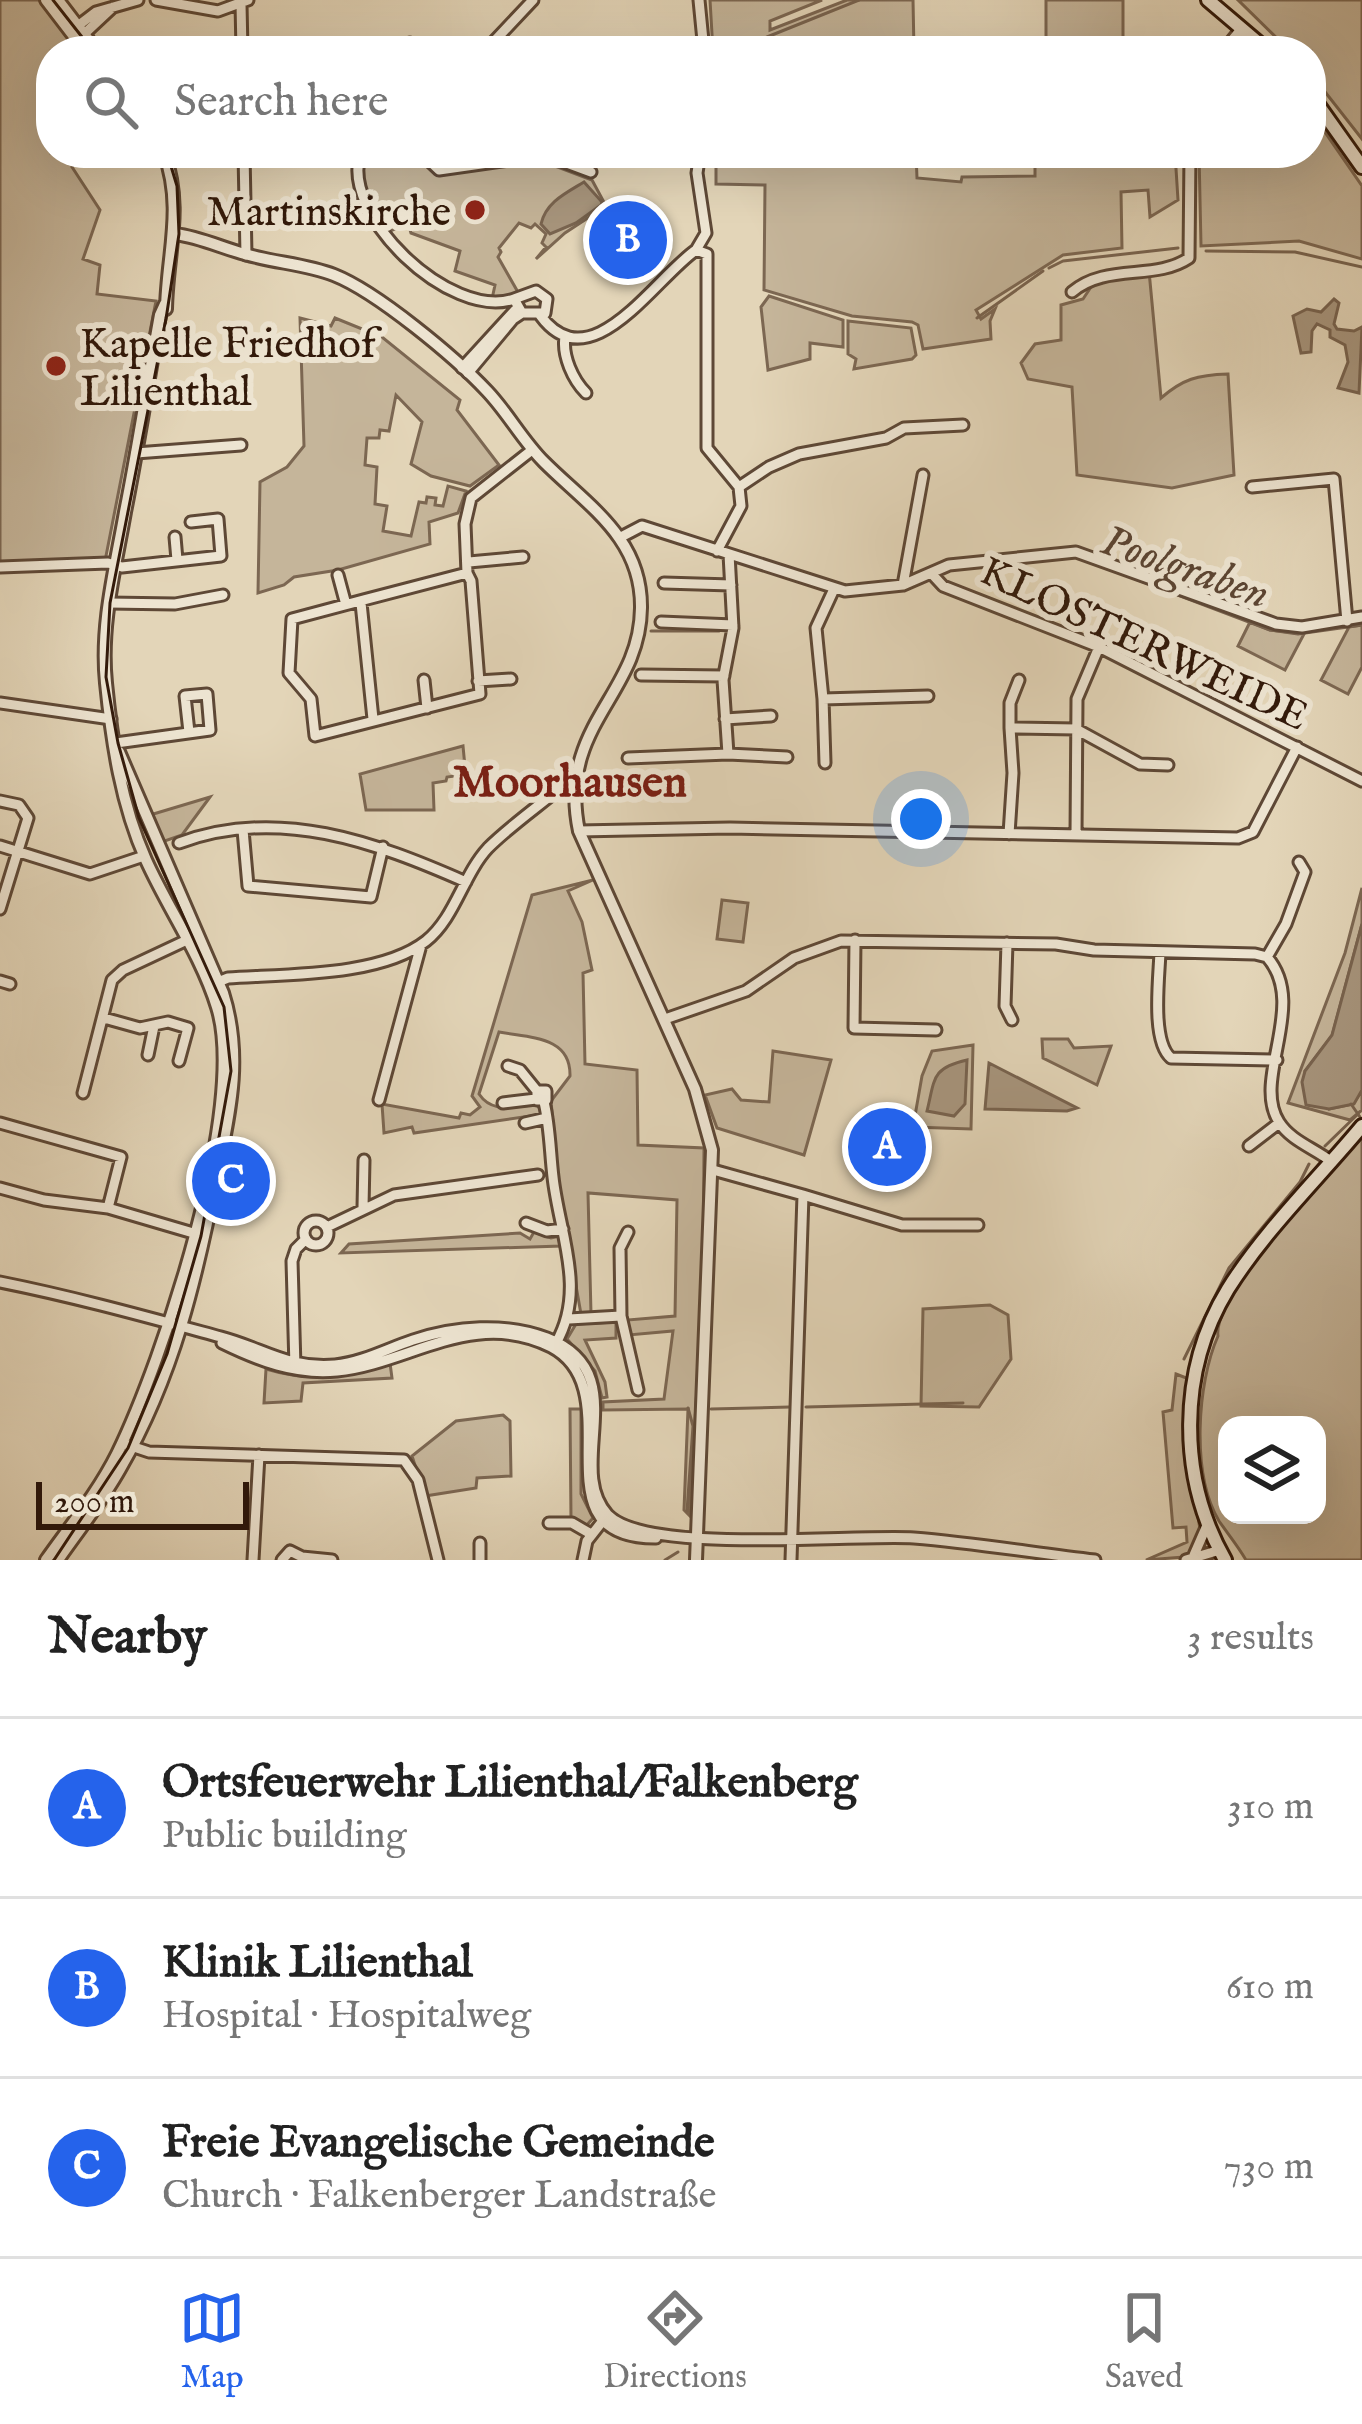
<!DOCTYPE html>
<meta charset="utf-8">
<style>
body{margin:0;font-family:"IM FELL English",serif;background:#f2f2f2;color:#222}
.controls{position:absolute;right:36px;bottom:36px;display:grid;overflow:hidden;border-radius:24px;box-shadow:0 12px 48px #0002}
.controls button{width:108px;height:108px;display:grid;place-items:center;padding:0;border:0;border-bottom:3px solid #e0e0e0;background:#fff;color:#222;font:60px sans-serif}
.scale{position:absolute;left:36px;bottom:30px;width:213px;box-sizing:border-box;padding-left:12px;border:6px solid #32190a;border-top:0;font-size:33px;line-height:42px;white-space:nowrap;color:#32190a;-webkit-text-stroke:9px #ede4d1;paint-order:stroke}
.you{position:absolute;left:921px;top:819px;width:42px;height:42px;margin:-30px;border:9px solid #fff;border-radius:50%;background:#1a73e8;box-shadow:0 0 0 18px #1a73e833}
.badge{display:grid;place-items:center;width:78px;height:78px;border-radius:50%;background:#2563eb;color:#fff;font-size:39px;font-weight:700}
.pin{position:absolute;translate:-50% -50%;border:6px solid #fff;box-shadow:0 3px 12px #0006}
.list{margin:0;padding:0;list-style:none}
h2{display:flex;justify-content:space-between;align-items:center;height:156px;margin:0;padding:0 48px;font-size:51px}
h2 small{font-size:39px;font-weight:400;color:#767676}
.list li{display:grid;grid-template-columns:78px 1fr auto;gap:36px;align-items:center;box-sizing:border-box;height:180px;padding:0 48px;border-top:3px solid #e0e0e0}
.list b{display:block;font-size:45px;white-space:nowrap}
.list p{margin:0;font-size:39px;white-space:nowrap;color:#767676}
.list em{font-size:39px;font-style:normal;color:#767676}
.icon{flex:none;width:66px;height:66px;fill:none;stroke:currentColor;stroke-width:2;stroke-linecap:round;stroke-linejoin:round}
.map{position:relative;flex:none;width:1362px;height:1560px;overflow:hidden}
.search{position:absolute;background:#fff;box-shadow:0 12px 48px #0002;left:36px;right:36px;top:36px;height:132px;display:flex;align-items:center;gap:30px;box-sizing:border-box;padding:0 42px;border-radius:48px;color:#767676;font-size:45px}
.sheet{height:696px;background:#fff}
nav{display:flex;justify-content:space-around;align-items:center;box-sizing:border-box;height:168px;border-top:3px solid #e0e0e0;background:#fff;font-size:33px;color:#767676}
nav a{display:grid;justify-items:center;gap:6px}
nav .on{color:#2563eb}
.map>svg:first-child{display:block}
.green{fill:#c5b59a;stroke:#7c6752;stroke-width:3;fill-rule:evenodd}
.water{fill:#a7957d;stroke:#78634f;stroke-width:3}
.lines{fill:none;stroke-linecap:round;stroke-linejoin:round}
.stream{stroke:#78634f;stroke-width:3}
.minor-casing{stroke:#5e4836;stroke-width:15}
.tertiary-casing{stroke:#5e4836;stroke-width:16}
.secondary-casing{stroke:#32190a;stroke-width:18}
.minor{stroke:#ede4d1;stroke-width:9}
.tertiary{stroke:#ede4d1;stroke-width:10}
.secondary{stroke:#ede4d1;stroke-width:12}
.tram{stroke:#32190a;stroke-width:3}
.poi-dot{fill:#8f2418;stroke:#ede4d1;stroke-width:4.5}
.labels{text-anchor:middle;stroke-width:12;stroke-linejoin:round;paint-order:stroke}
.poi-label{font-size:42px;fill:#32190a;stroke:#ede4d1;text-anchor:end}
.street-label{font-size:42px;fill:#32190a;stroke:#ede4d1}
.water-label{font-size:45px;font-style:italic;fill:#5b4432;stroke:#ede4d1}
.neighbourhood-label{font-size:45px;font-weight:bold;fill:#7a1f14;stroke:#ede4d1}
</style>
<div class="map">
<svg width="1362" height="1560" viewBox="0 0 1362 1560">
<rect width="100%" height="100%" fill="#e3d5b8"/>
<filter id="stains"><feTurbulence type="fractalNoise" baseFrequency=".00167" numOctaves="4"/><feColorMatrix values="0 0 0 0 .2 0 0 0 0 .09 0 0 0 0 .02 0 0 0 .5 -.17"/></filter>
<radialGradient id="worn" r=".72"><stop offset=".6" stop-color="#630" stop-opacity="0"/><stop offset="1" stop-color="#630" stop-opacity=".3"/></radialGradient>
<!-- green -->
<path class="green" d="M0 0H41L79 51H51V153H81L72 167 100 210 83 259 100 265 97 294 156 301 105 561 0 563Z
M710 0H822L770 21V30L847 0H913L914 51H713Z
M1046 0H1123V51H1046Z
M1238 0H1362V139L1311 74V51H1290Z
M1311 112 1362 186V259L1299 241 1201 246 1199 153H1311Z
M364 153H416L440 173 451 153H480L488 165 548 158 547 163 592 180 606 206 565 233 536 259 546 247 542 243 546 234 535 224 531 228 519 223 499 248 501 252 498 257 519 294 492 299 495 285 455 271 460 251 411 233 408 223 388 232 359 186Z
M716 153H916L917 178 961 182 962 177 1035 176V153H1175L1178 200 1150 217 1148 190 1121 192 1122 248 1063 255 976 310 981 319 995 309 990 321 991 339 923 349 918 325 912 322 852 316 764 290 765 185 716 184Z
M1149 271 1161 398C1183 379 1197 375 1228 374L1234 475 1172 488 1077 475 1072 387 1028 379 1021 363 1035 344 1061 340V305L1083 299 1093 284Z
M769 296 843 320V347L810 343V359L768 370 761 307Z
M300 318 331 326 335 318 382 337 460 400 457 410 499 465 470 486 431 476 411 464 422 422 396 395 389 431 380 430 379 438H367L365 465 377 467 375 504 387 506 383 531 411 536 419 502 426 503 427 497 436 498 435 505 443 506 448 486 466 491 458 513 429 522 430 544 338 570 294 577 284 585 258 593 260 482 287 467 304 446Z
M848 321 911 328 916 355 912 359 854 369 856 359 848 354Z
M1250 622 1270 630 1304 634 1285 670 1238 646Z
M1362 625V667L1348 694 1321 680 1349 627Z
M463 746 465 767 455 768V776L447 777 446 781 433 783 434 810H366L360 774Z
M210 797 182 835 162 842 150 815Z
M593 880 568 891 582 922 592 970 583 973 585 1064 637 1070 638 1145 704 1148 703 1293 689 1515 684 1510 688 1409 603 1410V1402L664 1399 673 1331 629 1335 627 1320 675 1316 677 1200 588 1193 591 1314H581L559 1190 551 1101 570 1076C571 1036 530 1038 499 1032L479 1094C493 1115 515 1105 537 1105L544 1114 414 1133 412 1127 384 1133 382 1104 459 1118 461 1113 470 1115 480 1107 472 1096 532 895Z
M1362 888V924L1332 1036 1305 1071 1329 1109 1353 1104 1362 1090V1110L1350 1120 1288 1103 1345 953Z
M722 900 748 903 743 942 717 939Z
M1042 1039H1068L1074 1048 1111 1046 1097 1085 1043 1058Z
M973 1045 971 1129 913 1127 922 1076 932 1051Z
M773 1051 831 1060 804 1155 717 1128 705 1095 732 1089 741 1100 769 1102Z
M1362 1136V1560H1246C1238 1546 1228 1534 1219 1521 1191 1475 1197 1383 1218 1336 1212 1295 1332 1171 1362 1136ZM1227 1425H1317V1515H1227Z
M534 1232 551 1238 560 1236 561 1246 341 1253 349 1244 520 1233 530 1239Z
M990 1305 1008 1315 1011 1359 979 1407 921 1406 923 1309Z
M616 1322V1338L585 1340 605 1382 607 1397 602 1398 595 1371 567 1339 576 1324Z
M390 1363 392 1378 303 1383 301 1401 264 1403 266 1369C309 1382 349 1379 390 1363Z
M1176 1374 1189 1379V1463L1201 1535 1194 1549 1184 1557 1146 1560 1187 1542 1186 1527 1173 1528 1163 1412 1172 1410Z
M570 1409H581V1494L593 1518 586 1526 571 1519Z
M503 1415 510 1421 511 1476 477 1478 476 1488 425 1496 412 1456 456 1421Z"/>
<!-- water -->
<path class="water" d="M584 182 602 202 601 205 576 223 550 234 541 224C546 202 566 193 584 182Z
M1334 299 1339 303 1334 324 1337 329 1354 331 1362 327 1359 393 1338 388 1348 362 1345 345 1330 337V330L1317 324 1312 331 1311 352 1301 353 1293 316 1307 309 1321 312Z
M1362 924V1090L1354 1104 1329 1109 1306 1105 1302 1082 1305 1071 1332 1035Z
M967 1060 965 1104 954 1116 927 1111C935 1079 931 1068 967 1060Z
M989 1063 1077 1108 1067 1111 985 1109Z"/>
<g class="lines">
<!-- stream -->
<path class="stream" d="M767 37 859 0
M734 51 760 40
M1206 251 1295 252 1362 267
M1049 268 1063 261 1178 248
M977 318 1043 271
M1104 567 1270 630 1298 634 1362 625
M651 631H719
M1351 1104 1360 1117
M1325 1146 1358 1114
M1184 1359 1229 1268 1300 1182 1309 1164
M806 1407 963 1403
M711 1409 790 1407
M687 1511 693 1426 688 1408
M665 1560 678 1552"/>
<!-- minor casing -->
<g class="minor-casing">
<path id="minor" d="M156 0 218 11 248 0
M699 0 704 51
M241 4 242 51
M75 28 96 12 138 0
M82 36 113 7
M410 43 415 51
M485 51 533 0
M1223 51 1242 28
M244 153 246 255
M361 153C338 213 450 321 514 299
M421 153 439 170 545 155 591 172
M700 153 697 173 706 233 696 250 707 254V448L739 487
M1072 292C1106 263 1155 281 1189 258L1190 153
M540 315C590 384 654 279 696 250
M565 337C562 356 573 380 586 393
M462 368 518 307
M468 373 513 319 522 313H545L547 299 536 291 514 299 522 313
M136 453 241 445
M1252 487 1334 479 1347 621
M175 537 177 560
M621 537 642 526 845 591 903 585 949 565 1076 552 1276 624 1302 627 1362 617
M717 551 741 506 739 487 769 467 799 454 886 438 904 428 963 425
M469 562 523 557
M0 567 108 563 122 567 221 556 218 519 191 522
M467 573C406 589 351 603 292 619L289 673 311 699 315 736 480 694 471 581 467 573 465 524 471 498 532 450
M931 573 943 586 1099 647 1362 781
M338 575 345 601
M664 583 731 585
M903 585 923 475
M834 589 816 628 823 699 928 696
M109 603 175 604 223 595
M361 603 373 719
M661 622 733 625
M641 675 724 676
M424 680 427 708
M478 681 511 679
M823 699 825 763
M0 703 111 719
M725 719 771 716
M1010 728V703L1019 680
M116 743 210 730 207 694 185 696 189 732
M728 754 787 757
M628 758 728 754 723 680 733 628 729 554
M0 801 19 805 28 818 0 909
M243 830 248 886 371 897 383 847
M579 831 730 828 1238 838 1253 832 1297 747
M1009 834 1013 773 1010 728 1076 729 1140 764 1168 765
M1076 835 1077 699 1099 647
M179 843C278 806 375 842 466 882
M0 846 90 874 144 856
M855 940 854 1028 936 1030
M1007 943 1005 1006 1012 1020
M1160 952C1159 979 1151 1041 1171 1058L1277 1060
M1267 957 1286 924 1305 872 1299 862
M0 981 10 984
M213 984 228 978C285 974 380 977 426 941 455 918 463 875 488 848 509 827 536 808 559 789L574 788
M104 1018 140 1028 168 1022 188 1028 179 1061
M665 1019 746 991 794 958 841 941 1056 944 1094 950 1255 954 1267 957C1309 1005 1251 1079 1279 1122 1291 1141 1314 1148 1332 1162
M148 1055 154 1026
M508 1066 520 1070 537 1091V1100H546V1091H537
M83 1093 112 980 123 970 187 940
M379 1100 421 945
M544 1102C550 1127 550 1152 553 1177 559 1233 587 1289 556 1343
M503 1103 536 1099
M0 1123 121 1157 108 1208
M525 1123 547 1118
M1249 1146 1279 1123
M713 1170 803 1195 791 1560
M0 1188 44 1200 108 1208 200 1235
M803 1195 902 1225H978
M363 1207 364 1160
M304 1233a12 12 0 1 1 24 0a12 12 0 1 1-24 0Z
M526 1223 547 1231 563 1229
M327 1227 394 1195 538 1175
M0 1282C75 1297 147 1317 221 1337 263 1348 288 1369 335 1365 363 1362 386 1349 413 1340 455 1326 505 1322 547 1338 637 1373 563 1466 608 1515 647 1555 853 1534 914 1538 974 1543 1035 1553 1095 1560
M621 1316 638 1390
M569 1319 621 1316 620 1248 628 1232
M222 1343C259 1361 295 1375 337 1371 409 1364 473 1308 551 1347 635 1391 531 1539 656 1538
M295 1367 292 1261 296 1249 306 1239
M128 1445 149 1452 404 1460 418 1480 438 1560
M549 1523H572L591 1534
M480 1543V1560
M1194 1555 1208 1523
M253 1560 259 1455
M282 1560 290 1551 302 1557 332 1560
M583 1560 587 1541 605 1518
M1186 1560 1220 1550"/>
</g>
<!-- tertiary casing -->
<g class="tertiary-casing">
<path id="tertiary" d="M46 0 85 51
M58 0 97 51
M164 153C184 208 167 254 166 309
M175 234C200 237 222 248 245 254 275 263 306 264 334 275 377 292 455 357 487 391 508 413 522 440 544 462 588 506 642 538 641 608 640 696 557 725 579 831L695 1089 712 1150 696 1560
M46 1560C70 1526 98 1492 117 1454 163 1360 248 1106 217 1007 201 955 168 909 146 860 121 804 112 743 106 683 100 626 115 569 125 512 138 447 148 381 160 315L165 304
M58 1560C79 1530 102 1501 120 1469 174 1376 197 1277 217 1174 230 1111 243 1056 223 993L119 752"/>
</g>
<!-- secondary casing -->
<g class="secondary-casing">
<path id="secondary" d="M1208 0 1268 51
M1311 95 1362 167
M1225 1560C1178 1477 1178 1371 1228 1289 1265 1230 1318 1179 1362 1126"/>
</g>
<!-- minor -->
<use href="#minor" class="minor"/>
<!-- tertiary -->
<use href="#tertiary" class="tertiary"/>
<!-- secondary -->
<use href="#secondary" class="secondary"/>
<!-- tram -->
<path class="tram" d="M53 0 93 51
M54 1560 128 1448 167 1354 201 1236 231 1071 224 1007 139 818 118 743 106 677 110 603 166 319 179 234 177 186 167 153"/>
</g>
<!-- markers -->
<g class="poi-dot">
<circle cx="475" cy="210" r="12"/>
<circle cx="56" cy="366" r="12"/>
</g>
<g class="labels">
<!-- poi labels -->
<g class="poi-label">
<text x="451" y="225">Martinskirche</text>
<text x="80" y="357" text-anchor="start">Kapelle Friedhof<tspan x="80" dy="48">Lilienthal</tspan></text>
</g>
<!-- street labels -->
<g class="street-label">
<text transform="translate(1145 642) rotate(25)" y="15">KLOSTERWEIDE</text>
</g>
<!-- water labels -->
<g class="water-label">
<text transform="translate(1186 565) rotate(19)" y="16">Poolgraben</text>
</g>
<!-- neighbourhood labels -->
<g class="neighbourhood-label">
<text x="570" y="796">Moorhausen</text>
</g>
</g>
<rect width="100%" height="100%" filter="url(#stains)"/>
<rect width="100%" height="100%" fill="url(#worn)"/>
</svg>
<div class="controls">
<button><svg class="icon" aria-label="layers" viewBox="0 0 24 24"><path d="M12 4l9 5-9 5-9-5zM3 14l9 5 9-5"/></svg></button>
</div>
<div class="scale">200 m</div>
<div class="you"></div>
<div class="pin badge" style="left:887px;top:1147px">A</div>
<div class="pin badge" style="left:628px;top:240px">B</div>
<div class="pin badge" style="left:231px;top:1181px">C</div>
<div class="search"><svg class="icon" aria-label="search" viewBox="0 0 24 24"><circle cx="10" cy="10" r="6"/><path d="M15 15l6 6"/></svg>Search here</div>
</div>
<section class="sheet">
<h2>Nearby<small>3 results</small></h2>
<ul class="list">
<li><span class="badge">A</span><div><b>Ortsfeuerwehr Lilienthal/Falkenberg</b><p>Public building</p></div><em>310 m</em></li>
<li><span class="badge">B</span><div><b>Klinik Lilienthal</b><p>Hospital · Hospitalweg</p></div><em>610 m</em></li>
<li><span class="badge">C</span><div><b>Freie Evangelische Gemeinde</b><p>Church · Falkenberger Landstraße</p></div><em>730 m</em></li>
</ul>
</section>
<nav>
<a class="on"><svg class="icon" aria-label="map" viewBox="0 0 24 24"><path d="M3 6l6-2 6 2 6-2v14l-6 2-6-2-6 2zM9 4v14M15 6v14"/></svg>Map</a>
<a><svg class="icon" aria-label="directions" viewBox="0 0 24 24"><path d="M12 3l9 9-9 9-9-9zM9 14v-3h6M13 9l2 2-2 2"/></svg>Directions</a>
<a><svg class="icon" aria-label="saved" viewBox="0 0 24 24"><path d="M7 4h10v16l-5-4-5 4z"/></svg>Saved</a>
</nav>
